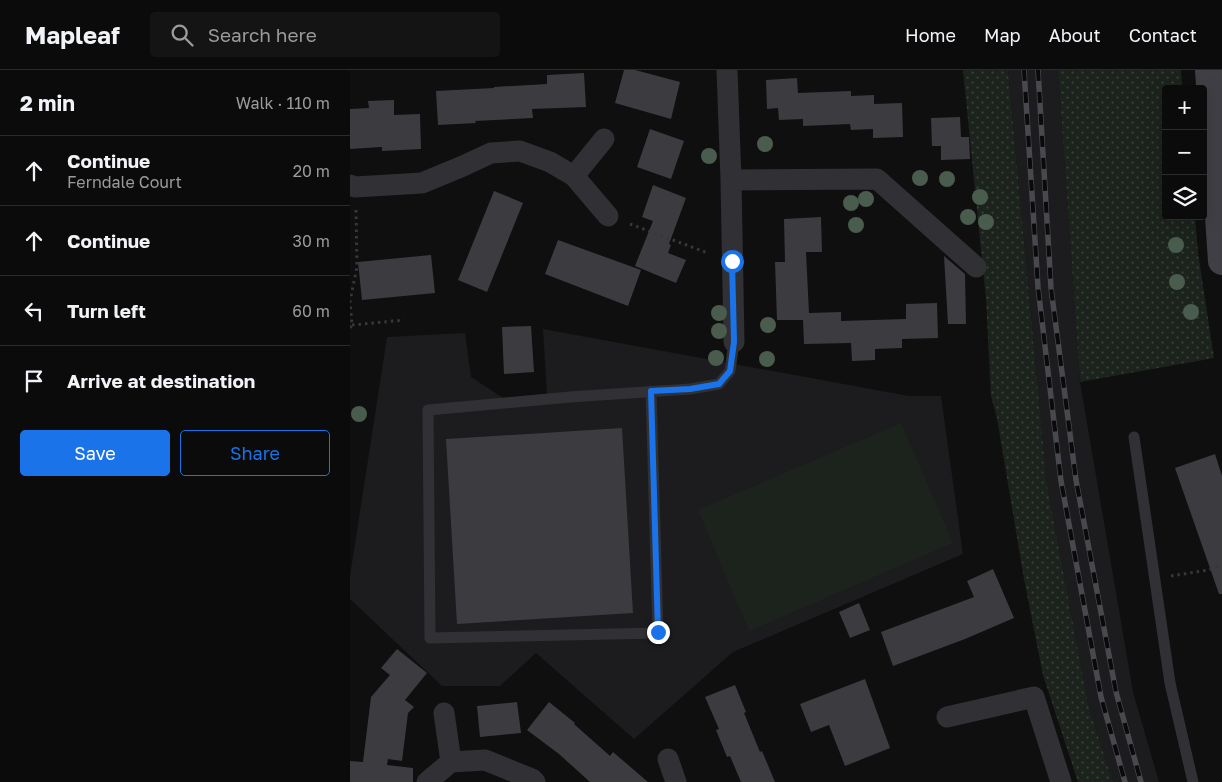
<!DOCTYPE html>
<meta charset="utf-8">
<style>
body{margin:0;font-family:"Golos Text",sans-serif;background:#141415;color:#f1f3f6}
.controls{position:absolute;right:15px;top:15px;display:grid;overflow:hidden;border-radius:5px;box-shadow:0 5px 20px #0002}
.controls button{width:45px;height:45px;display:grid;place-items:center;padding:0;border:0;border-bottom:1px solid #2b2b2d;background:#0b0b0c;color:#f1f3f6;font:25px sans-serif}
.stop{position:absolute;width:15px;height:15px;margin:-11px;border:4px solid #1a73e8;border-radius:50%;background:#fff}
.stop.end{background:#1a73e8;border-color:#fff;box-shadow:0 1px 5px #0008}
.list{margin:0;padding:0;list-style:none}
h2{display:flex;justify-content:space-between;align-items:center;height:65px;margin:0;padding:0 20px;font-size:21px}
h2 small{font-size:16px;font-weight:400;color:#9a9b9d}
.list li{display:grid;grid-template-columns:32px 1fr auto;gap:15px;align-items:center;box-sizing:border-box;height:70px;padding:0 20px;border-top:1px solid #2b2b2d}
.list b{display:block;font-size:19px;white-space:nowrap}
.list p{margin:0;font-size:16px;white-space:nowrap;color:#9a9b9d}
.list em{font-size:16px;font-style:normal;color:#9a9b9d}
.actions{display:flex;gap:10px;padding:15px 20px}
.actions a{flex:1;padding:11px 0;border:1px solid #1a73e8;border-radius:5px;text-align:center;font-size:18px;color:#1a73e8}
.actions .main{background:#1a73e8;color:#fff}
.icon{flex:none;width:28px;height:28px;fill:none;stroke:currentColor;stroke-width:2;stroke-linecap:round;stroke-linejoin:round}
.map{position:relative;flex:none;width:872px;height:712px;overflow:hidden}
header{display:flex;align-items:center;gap:30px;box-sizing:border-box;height:70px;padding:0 25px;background:#0b0b0c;border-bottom:1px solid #2b2b2d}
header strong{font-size:24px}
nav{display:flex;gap:28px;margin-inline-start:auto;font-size:18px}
.search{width:350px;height:45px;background:#141415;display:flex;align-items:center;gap:12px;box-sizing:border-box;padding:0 18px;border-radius:5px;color:#9a9b9d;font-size:19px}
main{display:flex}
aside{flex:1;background:#0b0b0c}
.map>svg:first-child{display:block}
.built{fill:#1c1b1d}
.grass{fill:url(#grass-dots)}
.pitch{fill:#1c231d}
.building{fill:#3c3c40}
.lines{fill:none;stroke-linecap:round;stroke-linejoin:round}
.path{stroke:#37383c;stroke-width:3;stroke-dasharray:2.5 4;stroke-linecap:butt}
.lane{stroke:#313135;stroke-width:11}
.street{stroke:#313135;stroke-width:21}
.secondary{stroke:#3f3f45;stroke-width:28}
.rail-casing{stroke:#48484e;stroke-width:5.5}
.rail{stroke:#0a0a0b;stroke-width:4;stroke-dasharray:11;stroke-linecap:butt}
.tree{fill:#495c4d}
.route{stroke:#1a73e8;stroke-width:6}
</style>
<header>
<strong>Mapleaf</strong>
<div class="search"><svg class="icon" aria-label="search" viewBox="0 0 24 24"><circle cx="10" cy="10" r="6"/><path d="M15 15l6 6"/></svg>Search here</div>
<nav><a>Home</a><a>Map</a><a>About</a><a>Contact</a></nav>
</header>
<main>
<aside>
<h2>2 min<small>Walk · 110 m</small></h2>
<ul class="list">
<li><svg class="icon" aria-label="ahead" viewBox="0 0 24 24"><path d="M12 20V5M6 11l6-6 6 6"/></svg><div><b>Continue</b><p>Ferndale Court</p></div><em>20 m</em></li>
<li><svg class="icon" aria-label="ahead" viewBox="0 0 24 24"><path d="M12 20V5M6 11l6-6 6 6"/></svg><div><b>Continue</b></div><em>30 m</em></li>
<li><svg class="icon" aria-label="left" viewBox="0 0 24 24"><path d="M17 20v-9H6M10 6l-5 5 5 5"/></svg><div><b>Turn left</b></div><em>60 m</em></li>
<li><svg class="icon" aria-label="arrive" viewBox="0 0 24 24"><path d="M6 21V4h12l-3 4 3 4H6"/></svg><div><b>Arrive at destination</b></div></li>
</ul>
<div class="actions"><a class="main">Save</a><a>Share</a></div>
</aside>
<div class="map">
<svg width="872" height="712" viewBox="0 0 872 712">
<defs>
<pattern id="grass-dots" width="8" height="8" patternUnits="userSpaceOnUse" patternTransform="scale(1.25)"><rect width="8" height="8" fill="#1c231d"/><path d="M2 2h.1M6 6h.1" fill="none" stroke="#3a403b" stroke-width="1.8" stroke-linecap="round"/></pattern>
</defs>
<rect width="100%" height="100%" fill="#0f0f10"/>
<!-- built -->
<path class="built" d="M658 0H708L730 312 783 622 809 712H763L739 638 697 415Z
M193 259 559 326H591L613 484 383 582 284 669 186 583 150 616H92L0 529V506L37 267 115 263 121 307 158 331 197 325Z"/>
<!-- grass -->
<path class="grass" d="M613 0H658L697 415 739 638 763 712H728L693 605 674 509 647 348 641 326 636 229Z
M708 0H831L832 19H816V146H845L848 183 864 288 730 312Z"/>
<!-- pitch -->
<path class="pitch" d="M551 353 603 473 399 561 348 440Z"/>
<!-- building -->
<path class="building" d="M274 0H285L330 12 321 49 265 33Z
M234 3 236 37 182 39 183 48 125 51 126 53 88 55 86 21 144 18V17L197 14V5Z
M447 8 448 23 501 21V26L524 25V34L552 33 553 67 523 68V59L501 60 500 54 453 56V49L429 50 428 38 417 39 416 10Z
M44 30V45L70 44 71 79 32 81V77L0 79V39L19 38 18 31Z
M610 47 611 67H619L620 89 591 90V76H582L581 48Z
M300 59 334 71 321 109 287 97Z
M303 115 336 128 319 174 321 175 318 183 336 190 326 213 285 196 303 151 292 147Z
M144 121 173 133 137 222 108 210Z
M471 147 472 182H456L459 243 491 242V251L556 249V234L587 233 588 268 552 269V278L525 279V290L502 291 501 273 454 274 453 250H427L425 192H435L434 149Z
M208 170 291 200 278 236 195 204Z
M81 185 85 223 12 230 8 192Z
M594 186 615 204 616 254H598Z
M181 256 184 302 154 304 152 257Z
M272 358 283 543 107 554 96 369Z
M865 384 872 406V524H869L825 398Z
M643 499 664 548 615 569 543 596 531 562 624 527 617 511Z
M509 533 520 560 500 568 489 542Z
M47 579 77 603 55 630 64 637 58 643 52 691 38 689 37 695 63 698V712H0V691L13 692 21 627 40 605 31 598Z
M515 609 540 678 495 696 479 655 461 662 450 634Z
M385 615 396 642 394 643 410 682 412 681 425 712H391L380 686 377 687 366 660 369 659 355 627Z
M167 632 171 663 130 667 127 636Z
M199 632 225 653 224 654 260 686 263 682 298 712H240L209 684 177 660Z"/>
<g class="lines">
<!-- path -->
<path class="path" d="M280 154 358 183
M2 255 54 250
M0 258 2 255 0 231 7 197 6 140
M821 506 858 500 872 495"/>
<!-- lane -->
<path class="lane" d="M301 321 308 563 80 568 78 340 220 327 340 319 369 314 380 301 384 272
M784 367 820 613 843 712"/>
<!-- street -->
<path class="street" d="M377 0 381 110 384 272
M224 106 254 69
M381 110 527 109 626 197
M0 115 5 117 72 113 113 96 141 83 170 81 200 92 224 106 258 146
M94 643 101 692
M597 647 684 627 711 712
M318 689 326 712
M77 712 101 692 135 690 182 709 185 712"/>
<!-- secondary -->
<path class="secondary" d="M859 0 872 191"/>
<!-- rail casing -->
<g class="rail-casing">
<path id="rail" d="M674 0 688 217 711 411 751 627 775 712
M688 0 701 218 726 410 766 622 791 712"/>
</g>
<!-- rail -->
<use href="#rail" class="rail"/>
</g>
<!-- trees -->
<g class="tree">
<circle cx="415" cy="74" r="8"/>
<circle cx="359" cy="86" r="8"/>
<circle cx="570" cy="108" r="8"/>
<circle cx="597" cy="109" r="8"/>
<circle cx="630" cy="127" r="8"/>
<circle cx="516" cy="129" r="8"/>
<circle cx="501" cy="133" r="8"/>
<circle cx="618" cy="147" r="8"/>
<circle cx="636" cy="152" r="8"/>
<circle cx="506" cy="155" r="8"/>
<circle cx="826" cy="175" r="8"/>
<circle cx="827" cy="212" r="8"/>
<circle cx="841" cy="242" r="8"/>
<circle cx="369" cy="243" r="8"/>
<circle cx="418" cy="255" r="8"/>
<circle cx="369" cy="261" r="8"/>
<circle cx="366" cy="288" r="8"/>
<circle cx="417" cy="289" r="8"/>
<circle cx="9" cy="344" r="8"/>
</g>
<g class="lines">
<!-- route -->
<path class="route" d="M308 562 301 321 340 319 369 314 380 301 384 272 382 191"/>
</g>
</svg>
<div class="controls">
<button>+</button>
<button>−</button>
<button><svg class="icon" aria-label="layers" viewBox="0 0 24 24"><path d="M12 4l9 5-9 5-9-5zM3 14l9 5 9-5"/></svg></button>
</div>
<div class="stop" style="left:382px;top:191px"></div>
<div class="stop end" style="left:308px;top:562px"></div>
</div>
</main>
